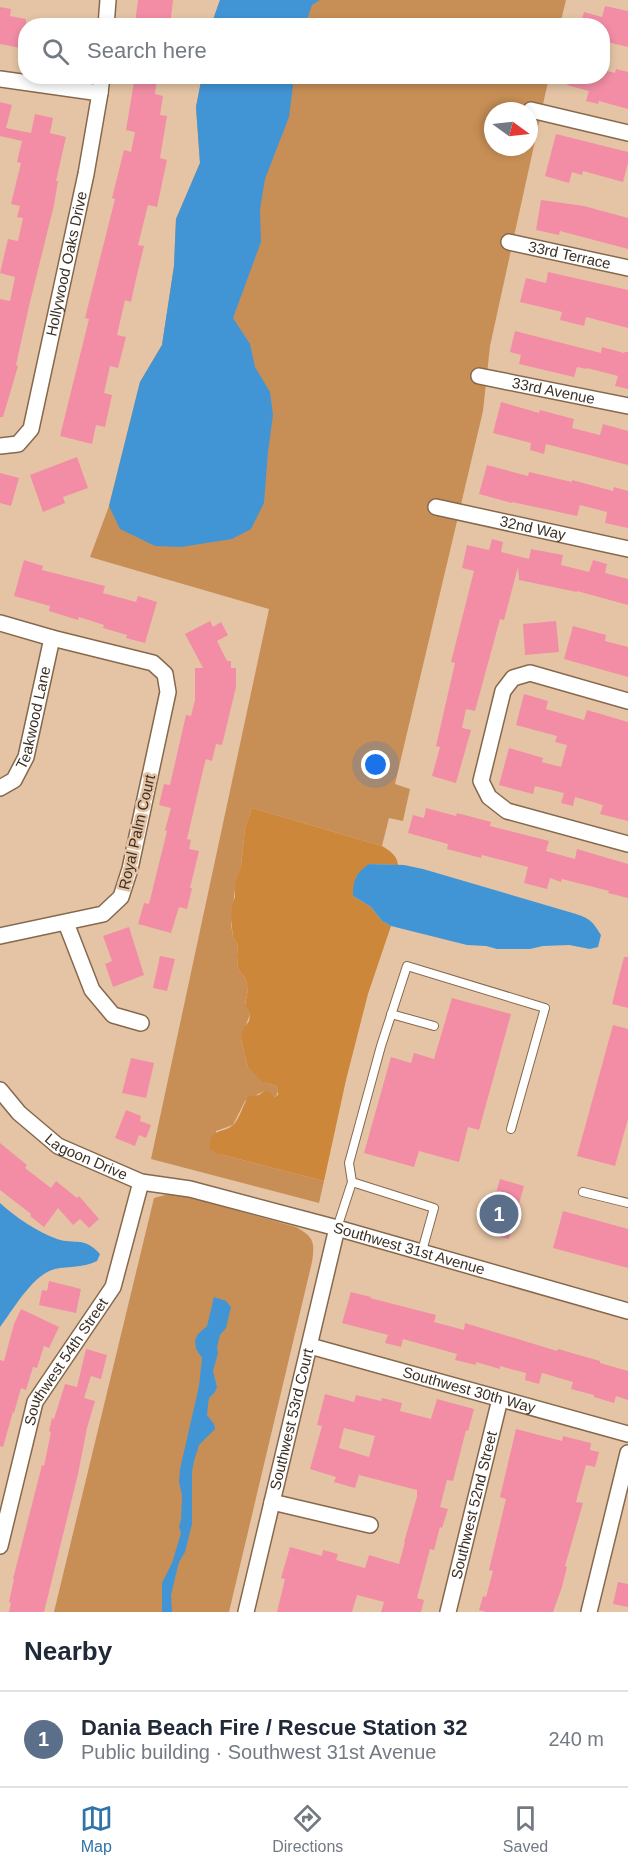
<!DOCTYPE html>
<meta charset="utf-8">
<style>
body{margin:0;font-family:Arial,sans-serif;background:#f2f2f3;color:#1f2937}
.compass{position:absolute;left:484px;top:102px;width:54px;height:54px;border-radius:50%;background:#fff;box-shadow:0 3px 9px #0003;rotate:105deg}
.you{position:absolute;left:376px;top:765px;width:21px;height:21px;margin:-15px;border:4px solid #fff;border-radius:50%;background:#1a73e8;box-shadow:0 0 0 9px #1a73e833}
.badge{display:grid;place-items:center;width:39px;height:39px;border-radius:50%;background:#2f73a9;color:#fff;font-size:20px;font-weight:700}
.pin{position:absolute;translate:-50% -50%;border:3px solid #fff;box-shadow:0 2px 6px #0006}
.list{margin:0;padding:0;list-style:none}
h2{display:flex;justify-content:space-between;align-items:center;height:78px;margin:0;padding:0 24px;font-size:26px}
h2 small{font-size:20px;font-weight:400;color:#747a83}
.list li{display:grid;grid-template-columns:39px 1fr auto;gap:18px;align-items:center;box-sizing:border-box;height:96px;padding:0 24px;border-top:2px solid #e0e1e3}
.list b{display:block;font-size:22px;white-space:nowrap}
.list p{margin:0;font-size:20px;white-space:nowrap;color:#747a83}
.list em{font-size:20px;font-style:normal;color:#747a83}
.icon{flex:none;width:33px;height:33px;fill:none;stroke:currentColor;stroke-width:2;stroke-linecap:round;stroke-linejoin:round}
.map{position:relative;flex:none;width:628px;height:1612px;overflow:hidden}
.search{position:absolute;background:#fff;box-shadow:0 3px 9px #0003;left:18px;right:18px;top:18px;height:66px;display:flex;align-items:center;gap:15px;box-sizing:border-box;padding:0 21px;border-radius:24px;color:#747a83;font-size:22px}
.sheet{height:174px;background:#fff}
nav{display:flex;justify-content:space-around;align-items:center;box-sizing:border-box;height:84px;border-top:2px solid #e0e1e3;background:#fff;font-size:16px;color:#747a83}
nav a{display:grid;justify-items:center;gap:3px}
nav .on{color:#2f73a9}
.map>svg:first-child{display:block}
.green{fill:#c78f56;fill-rule:evenodd}
.forest{fill:#cd873a}
.water{fill:#4295d5}
.building{fill:#f28da5;fill-rule:evenodd}
.lines{fill:none;stroke-linecap:round;stroke-linejoin:round}
.service-casing{stroke:#86694d;stroke-width:10}
.minor-casing{stroke:#86694d;stroke-width:18}
.service{stroke:#fff;stroke-width:8}
.minor{stroke:#fff;stroke-width:15}
.labels{text-anchor:middle;stroke-width:5;stroke-linejoin:round;paint-order:stroke}
.street-label{font-size:15px;fill:#3c2f23;stroke:#e5c4a5}
</style>
<div class="map">
<svg width="628" height="1612" viewBox="0 0 628 1612">
<rect width="100%" height="100%" fill="#e5c4a5"/>
<!-- green -->
<path class="green" d="M220 0H566L560 25 211 26Z
M202 77H549L490 346 483 411 395 784 410 789 403 821 389 818 382 846 252 808 245 828 241 866 235 889 231 924 233 937 238 946 237 955 238 969 245 978 248 989 245 1004 250 1014 241 1039 248 1068 266 1083 276 1086 278 1091 276 1097 264 1091 245 1101 233 1125 216 1131 219 1154 324 1181 319 1203 151 1159 269 609 90 557 109 506 140 382 162 345 174 266 176 219 200 163 196 107ZM493 111H529V147H493Z
M165 1195H182L296 1227C314 1237 315 1242 312 1262L229 1612H54L154 1198Z"/>
<!-- forest -->
<path class="forest" d="M252 808 382 846C390 851 397 855 398 865L369 864 353 896 371 907 382 921 391 926 368 994 346 1080 324 1181 219 1154 210 1149C208 1126 225 1135 235 1123 241 1115 243 1104 249 1096L259 1095 264 1091 269 1092 275 1097 278 1095V1091L276 1086 263 1082 248 1068 241 1039 242 1031 249 1021 250 1014 245 1005 248 989 245 978 238 969 237 955 238 946 233 937 231 919 232 905 235 897V884L241 866 245 828Z"/>
<!-- water -->
<path class="water" d="M220 0H320L312 5 305 25H211Z
M202 76 294 77 289 117 265 179 260 209 261 242 233 318 250 344 255 367 270 392 273 415 268 452 264 503 251 529 232 539 181 547 155 546 120 529 109 506 140 382 162 345 174 266 176 219 200 163 196 107Z
M369 864 404 865 423 869 576 914C591 919 593 922 601 935L598 947 590 949 569 945 543 946 530 949H497L486 946 467 945 391 926 382 921 371 907 353 896C353 880 356 873 369 864Z
M0 1203C15 1217 38 1232 57 1239 76 1245 84 1236 100 1254L97 1261C83 1268 70 1266 55 1269 33 1274 13 1310 0 1327Z
M214 1297 226 1301 231 1307 226 1328 220 1335 217 1347 218 1353 213 1371 217 1387 215 1392 209 1398 208 1405 207 1415 214 1424 215 1429 199 1445 194 1461 192 1472V1524L185 1552 179 1562 171 1595 172 1612H162V1583L172 1563 181 1533 179 1527 181 1519 182 1495 179 1482 180 1469 199 1386 202 1358 196 1349 195 1340 198 1334 207 1326Z"/>
<!-- building -->
<path class="building" d="M138 0H173L170 26 135 23Z
M605 6 628 11V47L603 41V26H580L584 12 602 17Z
M0 7 11 9 10 16 26 19V49L0 44Z
M616 69 628 72V109L599 101 598 104 586 101 589 91 567 85 570 76H603V70L615 73Z
M135 76H157L155 94 163 96 160 115 167 116 160 158 167 160 157 207 148 205 138 245 144 246 136 279 131 302 125 300 117 335 126 337 118 368 110 366 104 393 112 395 105 427 96 425 92 444 60 436 89 319 85 318 115 199 112 198 124 150 131 152 135 132 126 130Z
M0 102 12 105 6 128 31 133 35 114 53 118 50 133 66 137 56 181H58L54 205 29 306 16 365 18 366 3 417H0V299L10 301 15 277 0 273 8 239 18 241 23 218 17 217 20 206 11 204 21 163 17 162 22 141 0 136Z
M556 134 628 152V163L623 182 583 171 582 175 572 172 569 183 545 176Z
M541 200 584 206 628 218V249L560 231 559 235 536 230Z
M548 272 628 290V328L586 317 584 326 560 320 562 312 520 302 526 278 546 283Z
M515 331 601 353 602 347 624 353 625 352H628V389L615 386 618 376 587 368V369L577 367 574 377 519 364 521 355 510 352Z
M501 402 539 413 540 410 574 419 572 428 600 435 603 424 628 431V465L546 444 544 454 530 450 531 443 493 433Z
M77 457 88 488 63 497 65 503 43 512 30 475Z
M487 465 528 476 529 472 572 482V480L613 491 614 487 628 491V528L605 523 607 512 580 505 577 516 512 502V503L479 494Z
M0 473 19 478 11 506 0 503Z
M492 539 503 542 501 552 529 559 531 549 563 555 561 565 589 572 593 560 607 564 605 573 628 579V605L577 591V592L519 580 518 567 504 620 500 619 475 711 466 709 462 728 471 730 456 783 432 776 440 747 436 746 455 663 451 662 474 571 462 568 467 545 489 550Z
M24 560 43 566 42 570 105 586 103 593 136 602 138 596 157 602 145 643 126 638 127 635 103 628 104 625 79 617 78 620 49 611 50 606 14 596Z
M210 621 213 627 221 622 228 635 217 641 227 661H231V668H236V687L222 745 216 744 212 761 206 759 204 766 187 839 191 840 189 849 199 851 190 888H192L187 909 179 907 171 933 138 924 144 903 149 904 167 831 165 830 171 808 159 805 164 784 170 785 186 715 191 716 195 700V668H203L185 634Z
M556 621 559 652 525 655 523 624Z
M573 626 606 635 605 641 628 647V677L564 659Z
M524 694 548 701 546 709 584 720 587 710 628 722V821L600 814 603 805 575 797 573 806 561 803 564 793 535 786 533 794 499 785 509 748 543 758 542 762 561 767 567 745 555 742 557 736 516 725Z
M426 808 456 816 457 813 491 822 490 826 549 841 546 851 575 859 577 849 628 864V898L608 893 609 891 562 879 561 882 550 878 547 889 524 883 528 867 482 855 481 858 447 849 448 844 408 833 413 815 424 818Z
M129 927 144 975 113 987 105 964 112 961 103 936Z
M160 956 175 959 167 991 153 988Z
M624 957H628V1008L612 1004Z
M452 998 511 1014 479 1130 468 1127 459 1162 419 1151 414 1167 364 1153 391 1057 411 1063 414 1053 434 1059Z
M613 1025 628 1029V1119L615 1166 577 1156Z
M131 1058 154 1063 146 1098 122 1093Z
M126 1110 141 1116 140 1121 151 1125 146 1138 139 1135 135 1146 115 1138Z
M0 1143 27 1165 25 1168 51 1188 56 1181 77 1198 79 1196 99 1219 89 1228 80 1219 73 1225 58 1208 44 1227 30 1216 31 1214 0 1190Z
M500 1179 524 1186 509 1239 485 1233Z
M563 1211 628 1229V1268L553 1248Z
M49 1281 81 1289 76 1313 39 1305 42 1290 47 1291Z
M351 1292 371 1297 370 1298 436 1315 434 1322 464 1330 465 1323 557 1351 558 1349 600 1361V1363L628 1371V1400L616 1396 614 1403 594 1397V1395L571 1389 573 1382 542 1373 539 1384 525 1380 526 1373 500 1366V1369L476 1362V1365L455 1360 457 1354 403 1339 401 1347 385 1343 388 1335 342 1323Z
M21 1309 59 1327 49 1348 44 1346 37 1368 33 1367 26 1390 21 1388 14 1413 13 1412 3 1447 0 1446V1360L4 1361 14 1324Z
M86 1349 107 1355 101 1379 91 1376 84 1398 95 1401 87 1428 78 1474 44 1612H9L11 1603 9 1602 14 1579H13L42 1465 44 1466 51 1432 49 1431 52 1418 54 1419 65 1384 77 1387Z
M325 1394 354 1402 356 1395 381 1401 382 1398 402 1403 400 1411 431 1419 437 1399 474 1409 468 1431 466 1430 453 1481 447 1480 440 1507 448 1509 442 1528 440 1527 434 1550 430 1549 417 1598 424 1600 421 1612H381L384 1602 357 1595 352 1612H277L285 1579 281 1578 290 1547 322 1556 323 1550 338 1554 336 1560 365 1568 369 1555 399 1564 405 1542H404L417 1497V1490L359 1475 355 1488 334 1482 336 1477 310 1469 322 1426 317 1425ZM344 1428 375 1436 369 1457 339 1448Z
M516 1429 562 1441 563 1436 591 1443 590 1450 599 1452 595 1467 586 1465 576 1502 583 1503 565 1566 567 1567 562 1587 553 1612H486L479 1610 483 1596 486 1597 493 1571 489 1570 506 1499 500 1497Z
M618 1582 628 1584V1607L613 1604Z"/>
<g class="lines">
<!-- service casing -->
<g class="service-casing">
<path id="service" d="M391 1014 434 1026
M352 1182 434 1208 422 1251
M583 1192 628 1203
M337 1228 352 1182 349 1163 381 1046 407 966 545 1008 511 1129"/>
</g>
<!-- minor casing -->
<g class="minor-casing">
<g id="minor">
<path d="M106 26 108 0"/>
<path d="M0 79 100 93"/>
<path d="M531 110 628 133"/>
<path id="s1" d="M509 242 628 268"/>
<path id="s2" d="M479 376 628 406"/>
<path id="s3" d="M0 446 18 444 31 429 86 174 100 93 102 76"/>
<path id="s4" d="M436 507 628 549"/>
<path d="M0 623 52 638 153 663 165 674 168 692 130 869 121 897 103 914 0 936"/>
<path d="M628 701 530 673 513 678 503 691 481 781 489 797 507 811 628 844"/>
<path id="s5" d="M0 788 14 780 26 757 52 638"/>
<path d="M66 923 92 990 113 1015 141 1023"/>
<path id="s6" d="M0 1090 19 1113 58 1146 141 1182 190 1189 337 1228 628 1311"/>
<path id="s7" d="M310 1346 628 1434"/>
<path d="M272 1502 370 1525"/>
<path id="s8" d="M0 1546 35 1402 113 1287 141 1182"/>
<path id="s9" d="M246 1612 337 1228"/>
<path id="s10" d="M448 1612 500 1399"/>
<path d="M589 1612 628 1453"/>
</g>
</g>
<!-- service -->
<use href="#service" class="service"/>
<!-- minor -->
<use href="#minor" class="minor"/>
</g>
<g class="labels">
<!-- street labels -->
<g class="street-label">
<text dy="5" stroke="none"><textPath href="#s1" startOffset="62">33rd Terrace</textPath></text>
<text dy="5" stroke="none"><textPath href="#s3" startOffset="207">Hollywood Oaks Drive</textPath></text>
<text dy="5" stroke="none"><textPath href="#s2" startOffset="76">33rd Avenue</textPath></text>
<text dy="5" stroke="none"><textPath href="#s4" startOffset="99">32nd Way</textPath></text>
<text dy="5" stroke="none"><textPath href="#s5" startOffset="82">Teakwood Lane</textPath></text>
<text transform="translate(137 832) rotate(-77)" y="5">Royal Palm Court</text>
<text dy="5" stroke="none"><textPath href="#s6" startOffset="111">Lagoon Drive</textPath></text>
<text dy="5" stroke="none"><textPath href="#s6" startOffset="448">Southwest 31st Avenue</textPath></text>
<text dy="5" stroke="none"><textPath href="#s8" startOffset="198">Southwest 54th Street</textPath></text>
<text dy="5" stroke="none"><textPath href="#s7" startOffset="165">Southwest 30th Way</textPath></text>
<text dy="5" stroke="none"><textPath href="#s9" startOffset="198">Southwest 53rd Court</textPath></text>
<text dy="5" stroke="none"><textPath href="#s10" startOffset="110">Southwest 52nd Street</textPath></text>
</g>
</g>
</svg>
<svg class="compass" viewBox="-18 -18 36 36"><path d="M0-13l5 13h-10z" fill="#e53935"/><path d="M0 13l5-13h-10z" fill="#747a83"/></svg>
<div class="you"></div>
<div class="pin badge" style="left:499px;top:1214px;background:#5c6f8a">1</div>
<div class="search"><svg class="icon" aria-label="search" viewBox="0 0 24 24"><circle cx="10" cy="10" r="6"/><path d="M15 15l6 6"/></svg>Search here</div>
</div>
<section class="sheet">
<h2>Nearby<small></small></h2>
<ul class="list">
<li><span class="badge" style="background:#5c6f8a">1</span><div><b>Dania Beach Fire / Rescue Station 32</b><p>Public building · Southwest 31st Avenue</p></div><em>240 m</em></li>
</ul>
</section>
<nav>
<a class="on"><svg class="icon" aria-label="map" viewBox="0 0 24 24"><path d="M3 6l6-2 6 2 6-2v14l-6 2-6-2-6 2zM9 4v14M15 6v14"/></svg>Map</a>
<a><svg class="icon" aria-label="directions" viewBox="0 0 24 24"><path d="M12 3l9 9-9 9-9-9zM9 14v-3h6M13 9l2 2-2 2"/></svg>Directions</a>
<a><svg class="icon" aria-label="saved" viewBox="0 0 24 24"><path d="M7 4h10v16l-5-4-5 4z"/></svg>Saved</a>
</nav>
